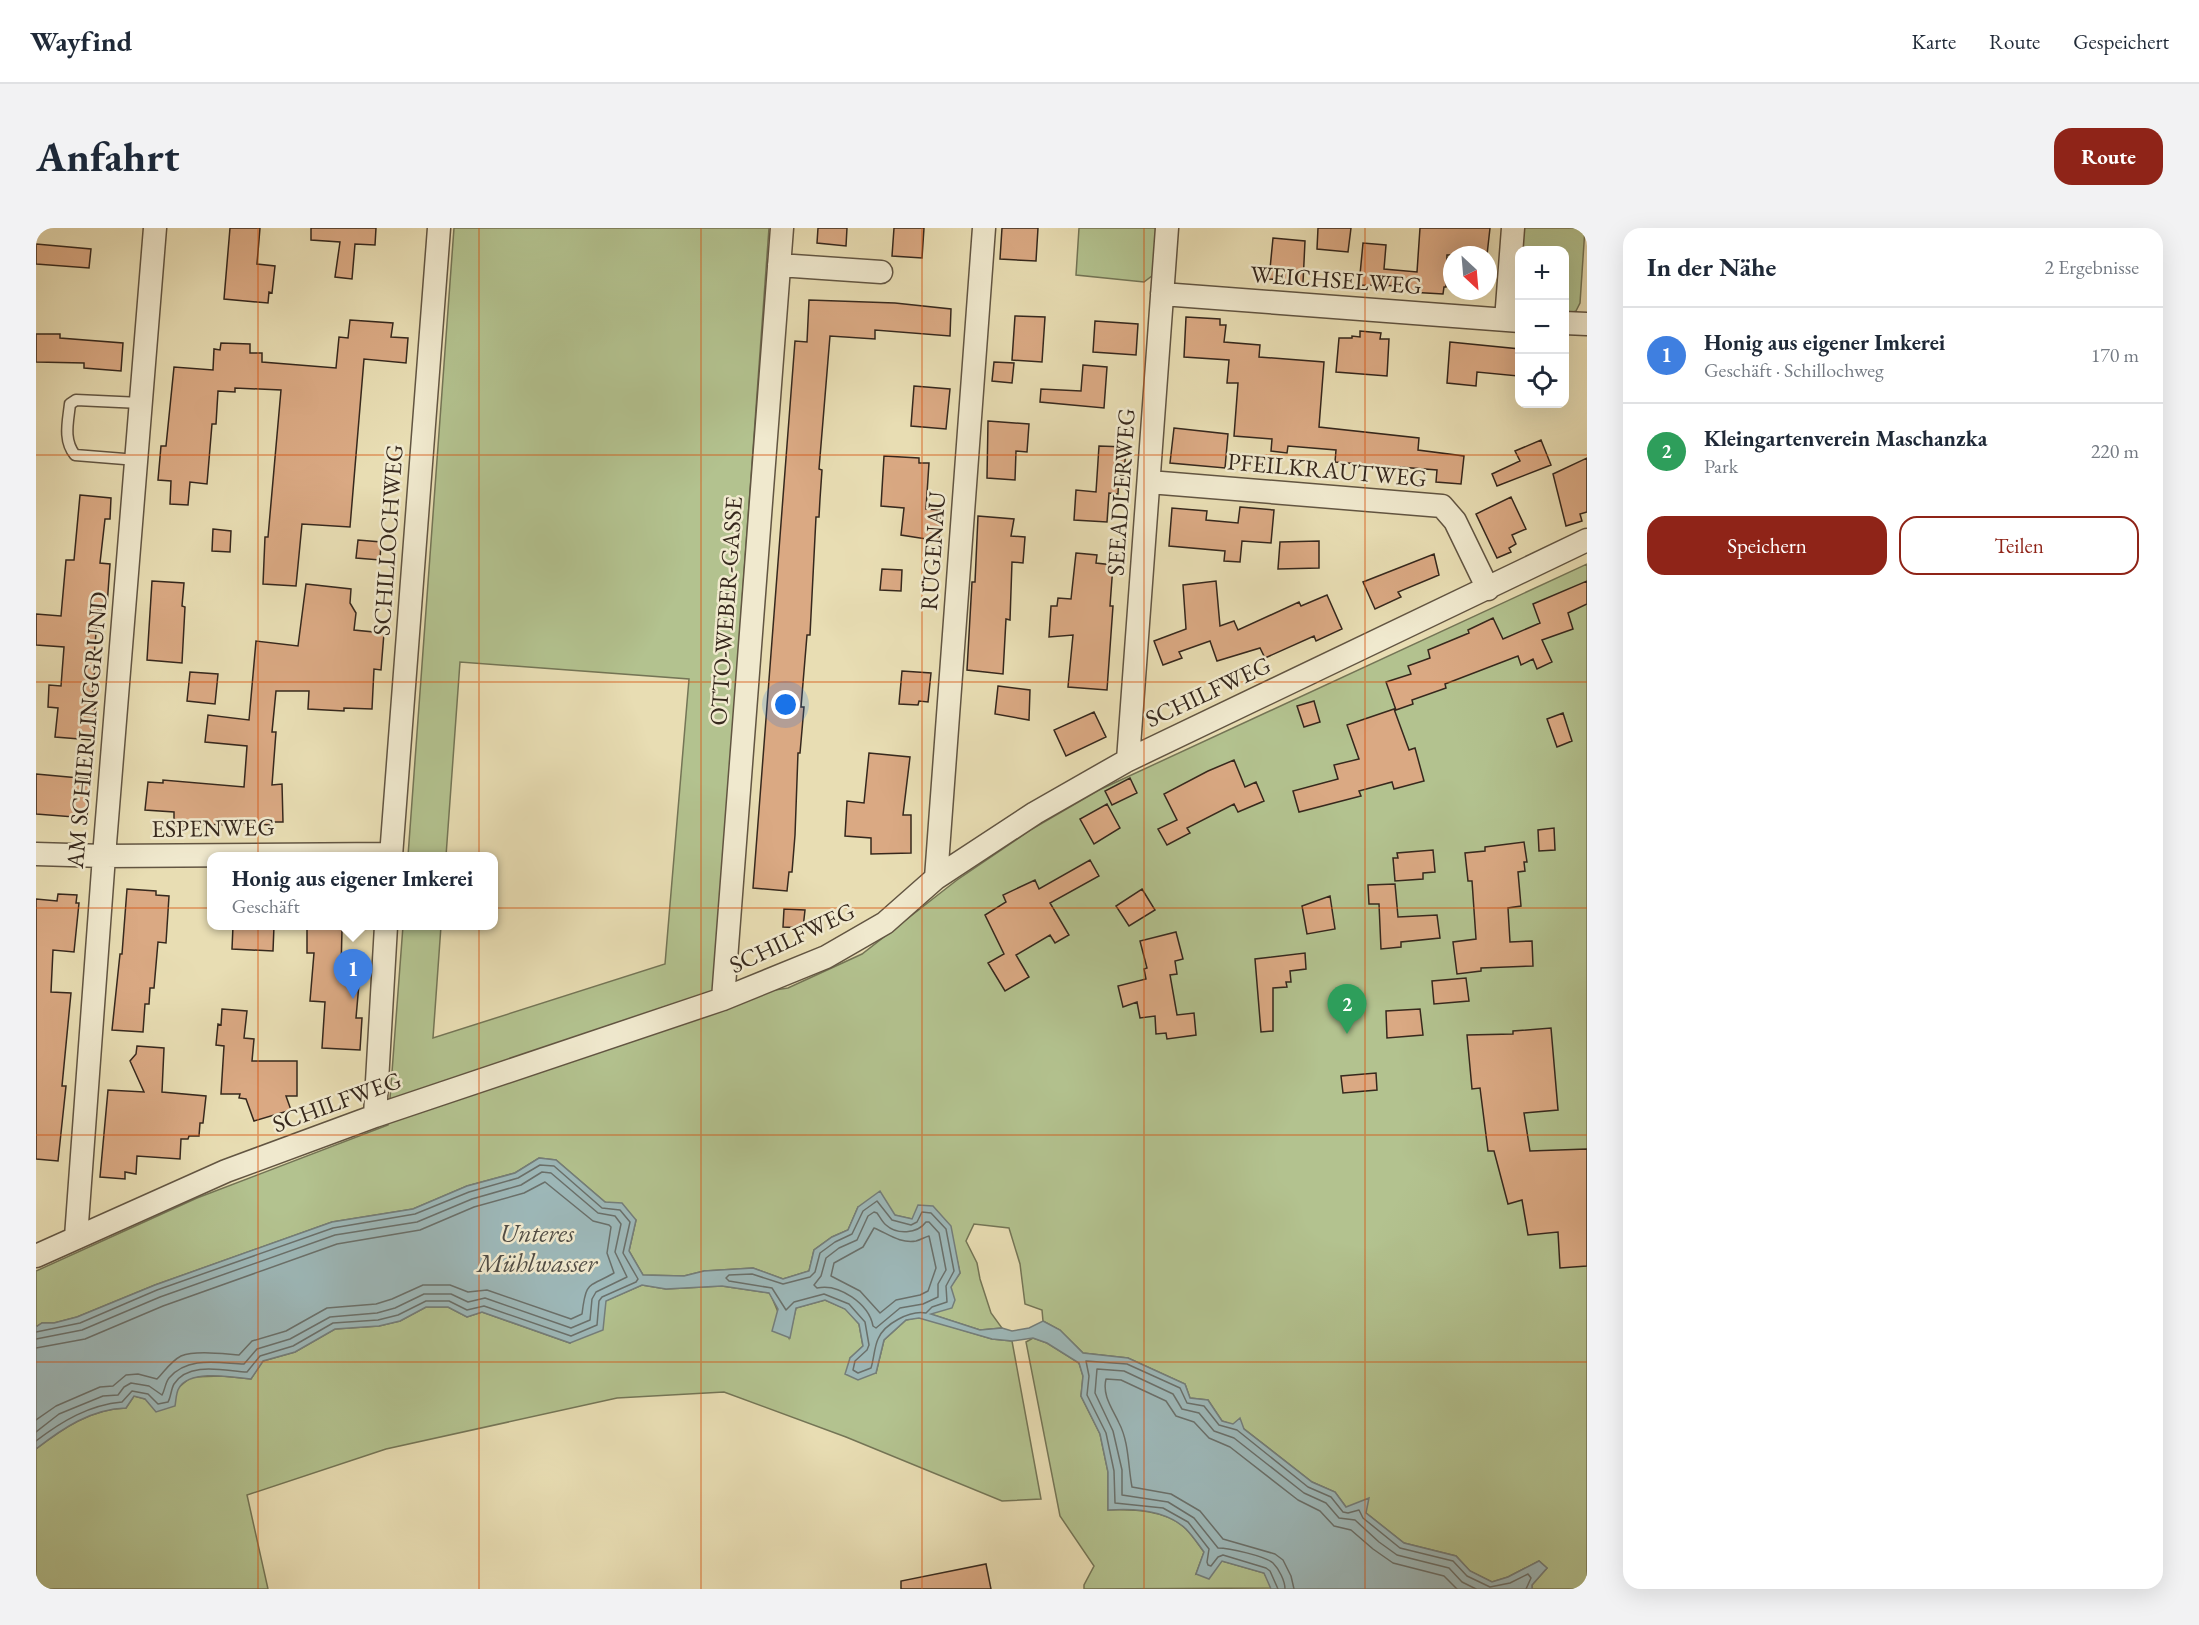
<!DOCTYPE html>
<html lang="de">
<meta charset="utf-8">
<style>
body{margin:0;font-family:"EB Garamond",serif;background:#f2f2f3;color:#1f2937}
.controls{position:absolute;right:18px;top:18px;display:grid;overflow:hidden;border-radius:12px;box-shadow:0 6px 24px #0002}
.controls button{width:54px;height:54px;display:grid;place-items:center;padding:0;border:0;border-bottom:2px solid #e0e1e3;background:#fff;color:#1f2937;font:30px sans-serif}
.compass{position:absolute;left:1407px;top:18px;width:54px;height:54px;border-radius:50%;background:#fff;box-shadow:0 6px 24px #0002;rotate:154deg}
.you{position:absolute;left:750px;top:477px;width:21px;height:21px;margin:-15px;border:4px solid #fff;border-radius:50%;background:#1a73e8;box-shadow:0 0 0 9px #1a73e833}
.badge{display:grid;place-items:center;width:39px;height:39px;border-radius:50%;background:#8f2418;color:#fff;font-size:20px;font-weight:700}
.pin{position:absolute;translate:-50% -50px;filter:drop-shadow(0 2px 3px #0008)}
.pin::after{content:'';position:absolute;top:32px;width:21px;height:18px;background:inherit;clip-path:polygon(0 0,100% 0,50% 100%)}
.popup{position:absolute;left:171px;top:624px;width:291px;height:78px;box-sizing:border-box;display:grid;place-content:center;border-radius:12px;background:#fff;filter:drop-shadow(0 2px 4px #0005);font-size:20px;white-space:nowrap;color:#747a83}
.popup b{font-size:22px;color:#1f2937}
.popup::after{content:'';position:absolute;left:50%;top:100%;margin-left:-12px;border:12px solid transparent;border-top-color:#fff}
.list{margin:0;padding:0;list-style:none}
h2{display:flex;justify-content:space-between;align-items:center;height:78px;margin:0;padding:0 24px;font-size:26px}
h2 small{font-size:20px;font-weight:400;color:#747a83}
.list li{display:grid;grid-template-columns:39px 1fr auto;gap:18px;align-items:center;box-sizing:border-box;height:96px;padding:0 24px;border-top:2px solid #e0e1e3}
.list b{display:block;font-size:22px;white-space:nowrap}
.list p{margin:0;font-size:20px;white-space:nowrap;color:#747a83}
.list em{font-size:20px;font-style:normal;color:#747a83}
.actions{display:flex;gap:12px;padding:18px 24px}
.actions a{flex:1;padding:14px 0;border:2px solid #8f2418;border-radius:18px;text-align:center;font-size:21px;color:#8f2418}
.actions .main{background:#8f2418;color:#fff}
.icon{flex:none;width:33px;height:33px;fill:none;stroke:currentColor;stroke-width:2;stroke-linecap:round;stroke-linejoin:round}
.map{position:relative;flex:none;width:1551px;height:1361px;overflow:hidden;border-radius:18px}
header{display:flex;align-items:center;gap:36px;box-sizing:border-box;height:84px;padding:0 30px;background:#fff;border-bottom:2px solid #e0e1e3}
header strong{font-size:28px}
nav{display:flex;gap:33px;margin-inline-start:auto;font-size:21px}
.intro{display:flex;align-items:center;justify-content:space-between;box-sizing:border-box;height:144px;padding:0 36px}
h1{margin:0;font-size:42px}
.button{padding:15px 27px;border-radius:18px;background:#8f2418;color:#fff;font-size:21px;font-weight:700}
main{display:flex;gap:36px;padding:0 36px}
aside{flex:1;background:#fff;border-radius:18px;box-shadow:0 6px 24px #0002}
.map>svg:first-child{display:block}
.green{fill:#b3c28f;stroke:#747556;stroke-width:1.5}
.water{fill:#9db8b9;stroke:#747e7b;stroke-width:1.5}
.lines{fill:none;stroke-linecap:round;stroke-linejoin:round}
.shore{stroke:#6a706b;stroke-width:1.5}
.building{fill:#daa983;stroke:#36281d;stroke-width:1.5}
.lane-casing{stroke:#625542;stroke-width:13}
.street-casing{stroke:#625542;stroke-width:25}
.lane{stroke:#f0e9ce;stroke-width:10}
.street{stroke:#f0e9ce;stroke-width:22}
.grid{fill:none;stroke:#d6540e;stroke-width:1.5;stroke-opacity:0.55}
.labels{text-anchor:middle;stroke-width:5;stroke-linejoin:round;paint-order:stroke}
.street-label{font-size:24px;fill:#36281d;stroke:#f0e9ce}
.water-label{font-size:26px;font-style:italic;fill:#504c44;stroke:#f0e9ce}
</style>
<header>
<strong>Wayfind</strong>
<nav><a>Karte</a><a>Route</a><a>Gespeichert</a></nav>
</header>
<div class="intro"><h1>Anfahrt</h1><a class="button">Route</a></div>
<main>
<div class="map">
<svg width="1551" height="1361" viewBox="0 0 1551 1361">
<rect width="100%" height="100%" fill="#e8ddb3"/>
<filter id="stains"><feTurbulence type="fractalNoise" baseFrequency=".00333" numOctaves="4"/><feColorMatrix values="0 0 0 0 .2 0 0 0 0 .09 0 0 0 0 .02 0 0 0 .5 -.17"/></filter>
<radialGradient id="worn" r=".72"><stop offset=".6" stop-color="#630" stop-opacity="0"/><stop offset="1" stop-color="#630" stop-opacity=".3"/></radialGradient>
<!-- green -->
<path class="green" d="M418 0H733L679 747 687 770 752 760 826 726 921 652 996 601 1063 562 1551 336V1361H1496V1357L1511 1340 1503 1333 1472 1349 1456 1354 1434 1343 1420 1328 1368 1315 1330 1285 1310 1279 1299 1264 1276 1254 1208 1201 1186 1193 1172 1172 1154 1170 1149 1156 1092 1130 1047 1125 1024 1102 1007 1093 1006 1082 989 1076 984 1036 973 1000 938 996 930 1013 941 1035 944 1051 955 1085 966 1100 944 1102 894 1086 924 1045 919 1023 876 991 822 979 812 1002 796 1009 778 1022 773 1043 747 1051 717 1040 668 1043 648 1048 607 1047 593 1023 600 992 569 974 520 932 503 930 479 945 431 958 377 981 296 994 119 1057 41 1089 18 1095H6L0 1099V1043L161 970 352 897 367 698H405L397 810 629 736 653 451 424 434 410 628H372Z
M1043 0H1121L1117 47 1108 54 1040 47Z
M1485 0H1549L1544 75 1540 83 1529 88 1528 22H1484Z
M606 1057 630 1061 686 1058 734 1065 753 1110 760 1080 789 1072 810 1081 823 1096 827 1118 814 1130 840 1145 848 1112 870 1092 883 1089 956 1111 976 1113 1005 1271 966 1273 810 1209 688 1164 581 1170 350 1221 211 1267 232 1361H0V1221C27 1200 55 1181 90 1180L98 1168 109 1171 143 1159 155 1149 186 1148 215 1151 227 1133 259 1124 299 1101 343 1098 364 1093 390 1079H412L431 1089 446 1084 534 1115 569 1073Z
M997 1110 1011 1115 1043 1135 1047 1148 1045 1168 1064 1206 1072 1244V1282C1098 1281 1131 1282 1150 1301 1157 1308 1162 1316 1168 1324L1160 1346 1186 1333 1228 1345 1236 1360 1048 1361V1357L1058 1338 1024 1288 990 1114Z"/>
<!-- water -->
<path class="water" d="M503 930 520 932 569 974 586 975 600 992 593 1023 607 1047 648 1048 668 1043 717 1040 747 1051 773 1043 778 1022 796 1009 812 1002 822 979 844 963 859 987 876 991 882 977 897 978 915 998 924 1045 915 1059 919 1072 916 1080 895 1086 944 1102 966 1100 976 1103 993 1100 1007 1093 1024 1102 1047 1125 1092 1130 1149 1156 1154 1170 1172 1172 1186 1193 1197 1196 1204 1190 1208 1201 1276 1254 1299 1264 1310 1279 1333 1270 1330 1285 1368 1315 1420 1328 1434 1343 1456 1354 1472 1349 1503 1333 1511 1340 1496 1357V1361H1235L1228 1345 1186 1333 1173 1351 1160 1346 1168 1324C1162 1316 1157 1308 1150 1301 1130 1282 1098 1280 1072 1282V1244L1064 1206 1045 1168 1047 1148 1043 1135 1011 1115 997 1110 976 1113 956 1111 883 1090 870 1092 848 1112 840 1145 822 1152 809 1146 814 1130 827 1118 823 1096 809 1081 789 1072 760 1080 754 1110 736 1103 742 1081 733 1065 686 1058 630 1061 606 1057 570 1073 567 1102 534 1115 446 1084 431 1089 412 1079H390L364 1093 343 1098 299 1101 259 1124 227 1133 215 1151C197 1149 154 1141 143 1160 140 1164 140 1173 139 1178L120 1184 109 1171 98 1168 90 1180C55 1181 27 1200 0 1221V1099L6 1095H18L41 1089 119 1057 296 994 377 981 431 958 479 945Z"/>
<g class="lines">
<!-- shore -->
<path class="shore" d="M841 973 856 992 875 997 881 994 886 984 895 985 910 1001 918 1043 910 1058 911 1074 896 1079 890 1085C874 1082 848 1096 842 1111 838 1120 838 1131 835 1140L822 1145 817 1142 819 1133 831 1122 833 1117 829 1094 813 1076 788 1066 758 1074 750 1082 736 1060 693 1053 690 1050 693 1047 716 1046 747 1056 774 1049 779 1044 784 1025 799 1014 816 1006 827 983Z
M838 984 841 985C844 989 846 994 850 997 861 1007 881 1006 890 994H893L903 1005 910 1042 902 1056V1069L887 1076 864 1080 840 1100 837 1098C833 1076 803 1055 781 1060L778 1057 785 1048 790 1030 803 1020 821 1012 832 988Z
M838 1000C851 1005 864 1016 880 1013 884 1012 889 1009 893 1008L900 1040 892 1063 884 1067 860 1072 844 1085 824 1063 795 1048 798 1035 827 1019Z
M0 1104 44 1095 121 1062 297 1000 379 986 433 964 482 950 504 937 518 938 566 980 584 982 594 994 587 1025 602 1051 600 1054 566 1069 563 1073 561 1097 535 1108 448 1078 431 1082 413 1073H390L362 1087 342 1092 297 1095 257 1118 224 1128 211 1144C189 1143 153 1133 138 1156 135 1161 135 1169 132 1174L122 1176 112 1166 96 1163 86 1174C53 1177 26 1193 0 1213
M0 1111 46 1102 124 1069 299 1007 381 994 436 971 485 957 506 944 515 945 562 985 579 988 585 996 579 1024 591 1049 560 1064 556 1071 554 1092 535 1100 449 1070 432 1074 415 1066H388L359 1080 341 1085 294 1089 254 1111 221 1121 208 1136C182 1135 152 1128 133 1150 129 1155 129 1162 126 1167L113 1158 95 1155 88 1159 82 1167 67 1168 23 1186 0 1204
M0 1120 49 1111 127 1078 301 1016 384 1002 438 979 488 965 509 954 557 993 573 997 575 999 571 1025 578 1045C552 1060 550 1052 546 1086L535 1091 451 1062 432 1064 414 1057H387L356 1071 340 1076 291 1080 250 1103 216 1113 203 1127C188 1126 160 1122 145 1128 135 1133 128 1144 121 1151L102 1146 90 1147 77 1158 64 1159 20 1178 0 1192
M1242 1361 1234 1343 1230 1340 1187 1327 1182 1329 1175 1338 1172 1337 1171 1334 1173 1321 1152 1294 1127 1280 1079 1275 1078 1243 1070 1205 1051 1167 1053 1148 1050 1133 1091 1136 1144 1160 1151 1175 1168 1178 1183 1197 1201 1202 1272 1259 1295 1269 1307 1284 1312 1285 1323 1282 1327 1290 1364 1320 1417 1333 1431 1348 1454 1359 1474 1355 1492 1346 1495 1350 1490 1361
M1249 1361C1249 1353 1243 1341 1237 1335 1229 1328 1193 1320 1182 1320L1158 1290 1132 1274 1086 1267V1242L1077 1203 1059 1165 1061 1141 1088 1143 1137 1166 1146 1181 1163 1185 1178 1203 1198 1210 1268 1265 1290 1275 1303 1290 1319 1292 1343 1314 1361 1327 1413 1340 1426 1354 1440 1361
M1258 1361 1255 1348 1247 1332 1239 1326 1187 1311 1164 1283 1135 1266 1096 1259C1092 1238 1093 1214 1083 1195 1076 1180 1066 1167 1070 1151L1085 1152 1130 1173 1140 1188 1158 1194 1173 1210 1194 1219 1262 1272 1284 1283 1298 1298 1315 1302 1337 1321 1357 1335 1408 1348 1421 1361"/>
</g>
<!-- building -->
<path class="building" d="M194 0H224L221 36 239 38 236 65 233 64 232 75 188 71Z
M275 0H340L339 17 319 16 316 51 299 49 304 14 275 12Z
M782 0H811L810 18 781 15Z
M858 0H888L886 30 856 28Z
M966 0H1002L1000 33 964 31Z
M1282 0H1315L1312 24 1281 21Z
M1384 0H1454L1451 27H1411L1410 59H1408L1407 66 1373 64V58L1323 57 1327 15 1350 17 1348 41 1381 44Z
M1237 10 1269 13 1267 55 1233 51Z
M0 16 55 21 53 40 0 36Z
M773 72 859 75 915 81 914 108 839 102V111L794 108 783 241 786 242 784 271 783 289H780L774 407H771L765 479H768L764 525H762L759 607 756 644H753L751 663 717 660 759 113 771 114Z
M979 88 1009 89 1006 134 976 132Z
M1150 89 1184 91V97H1190L1188 114 1224 117 1223 129 1288 134 1283 199 1383 210 1382 222 1428 228 1425 256 1400 254 1401 242 1299 234 1300 222 1252 218 1251 225 1235 223 1236 211 1198 208 1202 155H1191L1193 132 1148 129Z
M314 92 357 95 355 109 372 110 370 135 328 131 314 299 266 296 260 358 227 356 229 309H232L245 162 199 160V164L182 163 180 196H176L171 256 154 254 152 277 134 276 135 253 122 252 125 218H130L138 139 177 142 178 121 184 122 185 115 214 116V125H226V134L300 140 303 109 312 110Z
M1059 93 1102 96 1100 127 1057 124Z
M1324 103 1345 105 1344 111H1353L1351 148 1300 144 1303 110H1316V108L1324 109Z
M0 106H24V110L87 115 85 143 48 140V135L0 134Z
M1414 114 1484 121 1482 148 1441 144 1440 158 1411 155Z
M958 134 978 135 976 155 956 153Z
M1047 137 1071 139 1068 180 1004 174 1005 161 1045 163Z
M878 158 914 161 910 201 875 198Z
M952 193 993 196 991 224 980 223 979 252 951 250Z
M1138 200 1192 206 1189 240 1134 235Z
M1505 212 1515 237 1461 258 1456 246 1484 233 1479 223Z
M1063 218 1090 219 1088 247H1083L1082 266 1073 265 1071 294 1038 292 1040 262 1060 264Z
M848 228 883 230V235H893L890 281 906 282 903 313 865 307 868 280 845 278Z
M1551 230V284L1544 286 1546 293 1530 298 1517 246Z
M44 267 75 270 74 291H69L64 335 74 336 71 378H66L65 383 62 382 57 440H59L55 480H59L56 512 19 509 22 480 12 479 13 457 25 458 28 419 0 417V386L25 388 30 332H38Z
M1475 269 1490 301 1476 307 1480 316 1473 320 1475 324 1461 330 1440 286Z
M1204 279 1238 282 1235 315 1206 313 1204 334 1188 333 1189 323 1133 318 1136 280 1171 283 1170 292 1202 295Z
M942 288 978 291 975 308 989 309 987 335 976 334 974 392 970 391 967 446 931 442 936 354H939Z
M177 301 195 303 194 324 176 323Z
M322 312 345 314 344 332 320 330Z
M1283 313V340L1242 341 1244 314Z
M1040 325 1061 327 1060 335 1077 337 1074 378H1077L1071 462 1032 459 1037 407 1013 409 1015 378H1021L1022 370 1035 371Z
M1398 326 1403 347 1362 364 1365 369 1339 381 1327 354Z
M846 341 866 342 865 363 844 362Z
M116 353 148 355 146 378 149 379 146 435 111 432Z
M1180 353 1184 398 1198 393 1202 402 1263 374 1265 378 1291 367 1306 401 1280 413 1278 408 1229 430 1224 420 1181 433 1174 413 1143 424 1146 430 1127 437 1118 413 1150 401 1147 357Z
M1551 353V376L1532 385 1537 401 1506 412 1516 434 1501 441 1497 431 1485 437 1482 428 1409 456 1410 460 1376 472 1377 476 1360 482 1350 454 1375 446 1372 438 1394 430 1392 422 1433 405 1432 402 1457 390 1467 411 1504 395 1497 376Z
M270 356 315 361 314 375 320 385 318 402 348 405 345 442 338 441 336 481 308 480V483L272 481 273 463H240L236 504H240L236 557 246 556 247 594H234V597L186 594V597L165 596V600L140 598 141 593H138V584L109 582 112 554 127 555V552L208 559 211 518 169 514 172 487 213 492 220 413 262 418Z
M866 443 895 445 892 474 883 473 882 477 863 476Z
M154 444 182 446 179 476 151 473Z
M962 458 994 462 993 492 959 486Z
M1278 473 1284 494 1268 499 1261 478Z
M1358 481 1373 522 1379 520 1388 553 1358 561 1356 554 1323 563 1325 568 1263 584 1257 563 1302 551 1298 537 1323 531 1311 497Z
M1058 484 1070 509 1030 528 1018 502Z
M1527 485 1536 513 1521 519 1511 491Z
M833 525 874 529 867 587H875V625L835 626V610L809 608 811 573 828 575Z
M1198 532 1209 559 1220 554 1228 573 1202 584 1198 576 1151 600 1154 605 1131 617 1122 601 1141 592 1128 566 1172 543Z
M0 546 54 551 51 590 0 586Z
M1094 550 1101 565 1076 577 1069 563Z
M1071 576 1084 600 1058 616 1044 591Z
M1518 600 1519 622 1503 623 1502 602Z
M1488 614 1491 634H1488L1489 643 1482 644 1485 678 1472 680 1474 714 1496 713 1497 738 1445 740V743L1421 746 1417 714 1440 711 1436 653H1432L1429 625 1449 623V619Z
M1397 622 1399 644 1387 645V651L1359 653 1357 630H1362L1361 625Z
M1054 632 1063 648 1014 675 1033 707 1019 715 1014 707 980 727 993 749 969 763 952 735 968 726 949 687 970 674 967 667 999 652 1003 661Z
M1359 656 1362 689 1401 687 1404 710 1365 714V719L1345 721 1343 676H1333L1332 657Z
M91 661 120 663V667L133 668 130 715 122 714 118 760H114L113 776H109L107 804 76 802 84 726H86Z
M1106 661 1119 682 1093 698 1080 678Z
M22 666 41 667 40 675H43L38 724 17 722 15 764 35 765 26 858H30L22 933 0 931V671L21 673Z
M1294 668 1299 701 1271 706 1266 678Z
M748 681 769 682 767 700 747 699Z
M197 698H238L237 723 196 721Z
M271 698H299L306 701 305 743 324 744 320 790H326L324 822 286 820 289 774 274 773 278 725H271Z
M1140 704 1147 731 1139 733 1141 746 1134 747 1141 787 1158 785 1160 807 1131 811 1130 805 1120 806 1119 788 1104 790 1101 774 1087 779 1082 758 1110 751 1108 741 1111 740 1104 713Z
M1269 725 1270 741 1254 743 1255 754H1250L1251 759 1237 760V803L1225 804 1219 731Z
M1430 750 1433 773 1398 776 1396 753Z
M186 781 211 783 208 810 218 811 216 833H261V868H250L255 882 218 893 210 871 203 870 204 866H185L188 818 180 817 182 796 185 797Z
M1384 781 1387 807 1351 810 1350 783Z
M1515 800 1522 882 1488 885 1494 923 1551 921V1038L1524 1040 1522 1004 1492 1007 1486 972 1472 976 1458 923H1452L1444 860 1436 861 1431 807 1477 806V803Z
M101 818 128 820 126 864 170 868 167 895H164L163 908H153L152 911H145L144 931 101 928 100 946 89 944V951L64 949 72 862 108 864 94 833 100 826Z
M1340 845 1341 862 1307 865 1305 848Z
M950 1336 955 1361H865V1353Z"/>
<g class="lines">
<!-- lane casing -->
<g class="lane-casing">
<path id="lane" d="M101 232 39 227C27 212 32 194 34 176L40 172 105 175"/>
</g>
<!-- street casing -->
<g class="street-casing">
<path id="street" d="M743 37 845 44
M1126 66 1484 93
M1470 92 1477 0
M1528 95 1551 96
M1113 254 1406 278 1419 293 1452 361
M1092 532 1131 0
M0 626 68 628 355 626
M355 628 403 0
M900 650 948 0
M687 771 746 0
M339 888 350 698
M40 1009 68 628 119 0
M0 1028 190 943 339 888 687 771 790 729 849 695 900 650 999 585 1092 532 1551 312"/>
</g>
<!-- lane -->
<use href="#lane" class="lane"/>
<!-- street -->
<use href="#street" class="street"/>
</g>
<!-- grid -->
<path class="grid" d="M222 0V1361M443 0V1361M665 0V1361M886 0V1361M1108 0V1361M1329 0V1361M0 227H1551M0 454H1551M0 680H1551M0 907H1551M0 1134H1551"/>
<g class="labels">
<!-- street labels -->
<g class="street-label">
<text transform="translate(1300 52) rotate(4)" y="8">WEICHSELWEG</text>
<text transform="translate(1291 242) rotate(5)" y="8">PFEILKRAUTWEG</text>
<text transform="translate(1085 264) rotate(-86)" y="8">SEEADLERWEG</text>
<text transform="translate(352 312) rotate(-86)" y="8">SCHILLOCHWEG</text>
<text transform="translate(897 323) rotate(-86)" y="8">RÜGENAU</text>
<text transform="translate(690 383) rotate(-86)" y="8">OTTO-WEBER-GASSE</text>
<text transform="translate(1172 464) rotate(-25)" y="8">SCHILFWEG</text>
<text transform="translate(51 502) rotate(-85)" y="8">AM SCHIERLINGGRUND</text>
<text transform="translate(177 600) rotate(-1)" y="8">ESPENWEG</text>
<text transform="translate(756 710) rotate(-25)" y="8">SCHILFWEG</text>
<text transform="translate(301 874) rotate(-20)" y="8">SCHILFWEG</text>
</g>
<!-- water labels -->
<g class="water-label">
<text x="501" y="1014">Unteres<tspan x="501" dy="30">Mühlwasser</tspan></text>
</g>
</g>
<rect width="100%" height="100%" filter="url(#stains)"/>
<rect width="100%" height="100%" fill="url(#worn)"/>
</svg>
<div class="controls">
<button>+</button>
<button>−</button>
<button><svg class="icon" aria-label="locate" viewBox="0 0 24 24"><circle cx="12" cy="12" r="6"/><path d="M12 2v4M12 18v4M2 12h4M18 12h4"/></svg></button>
</div>
<svg class="compass" viewBox="-18 -18 36 36"><path d="M0-13l5 13h-10z" fill="#e53935"/><path d="M0 13l5-13h-10z" fill="#747a83"/></svg>
<div class="you"></div>
<div class="pin badge" style="left:317px;top:771px;background:#3f7fe0">1</div>
<div class="popup"><b>Honig aus eigener Imkerei</b>Geschäft</div>
<div class="pin badge" style="left:1311px;top:806px;background:#2e9e5b">2</div>
</div>
<aside>
<h2>In der Nähe<small>2 Ergebnisse</small></h2>
<ul class="list">
<li><span class="badge" style="background:#3f7fe0">1</span><div><b>Honig aus eigener Imkerei</b><p>Geschäft · Schillochweg</p></div><em>170 m</em></li>
<li><span class="badge" style="background:#2e9e5b">2</span><div><b>Kleingartenverein Maschanzka</b><p>Park</p></div><em>220 m</em></li>
</ul>
<div class="actions"><a class="main">Speichern</a><a>Teilen</a></div>
</aside>
</main>
